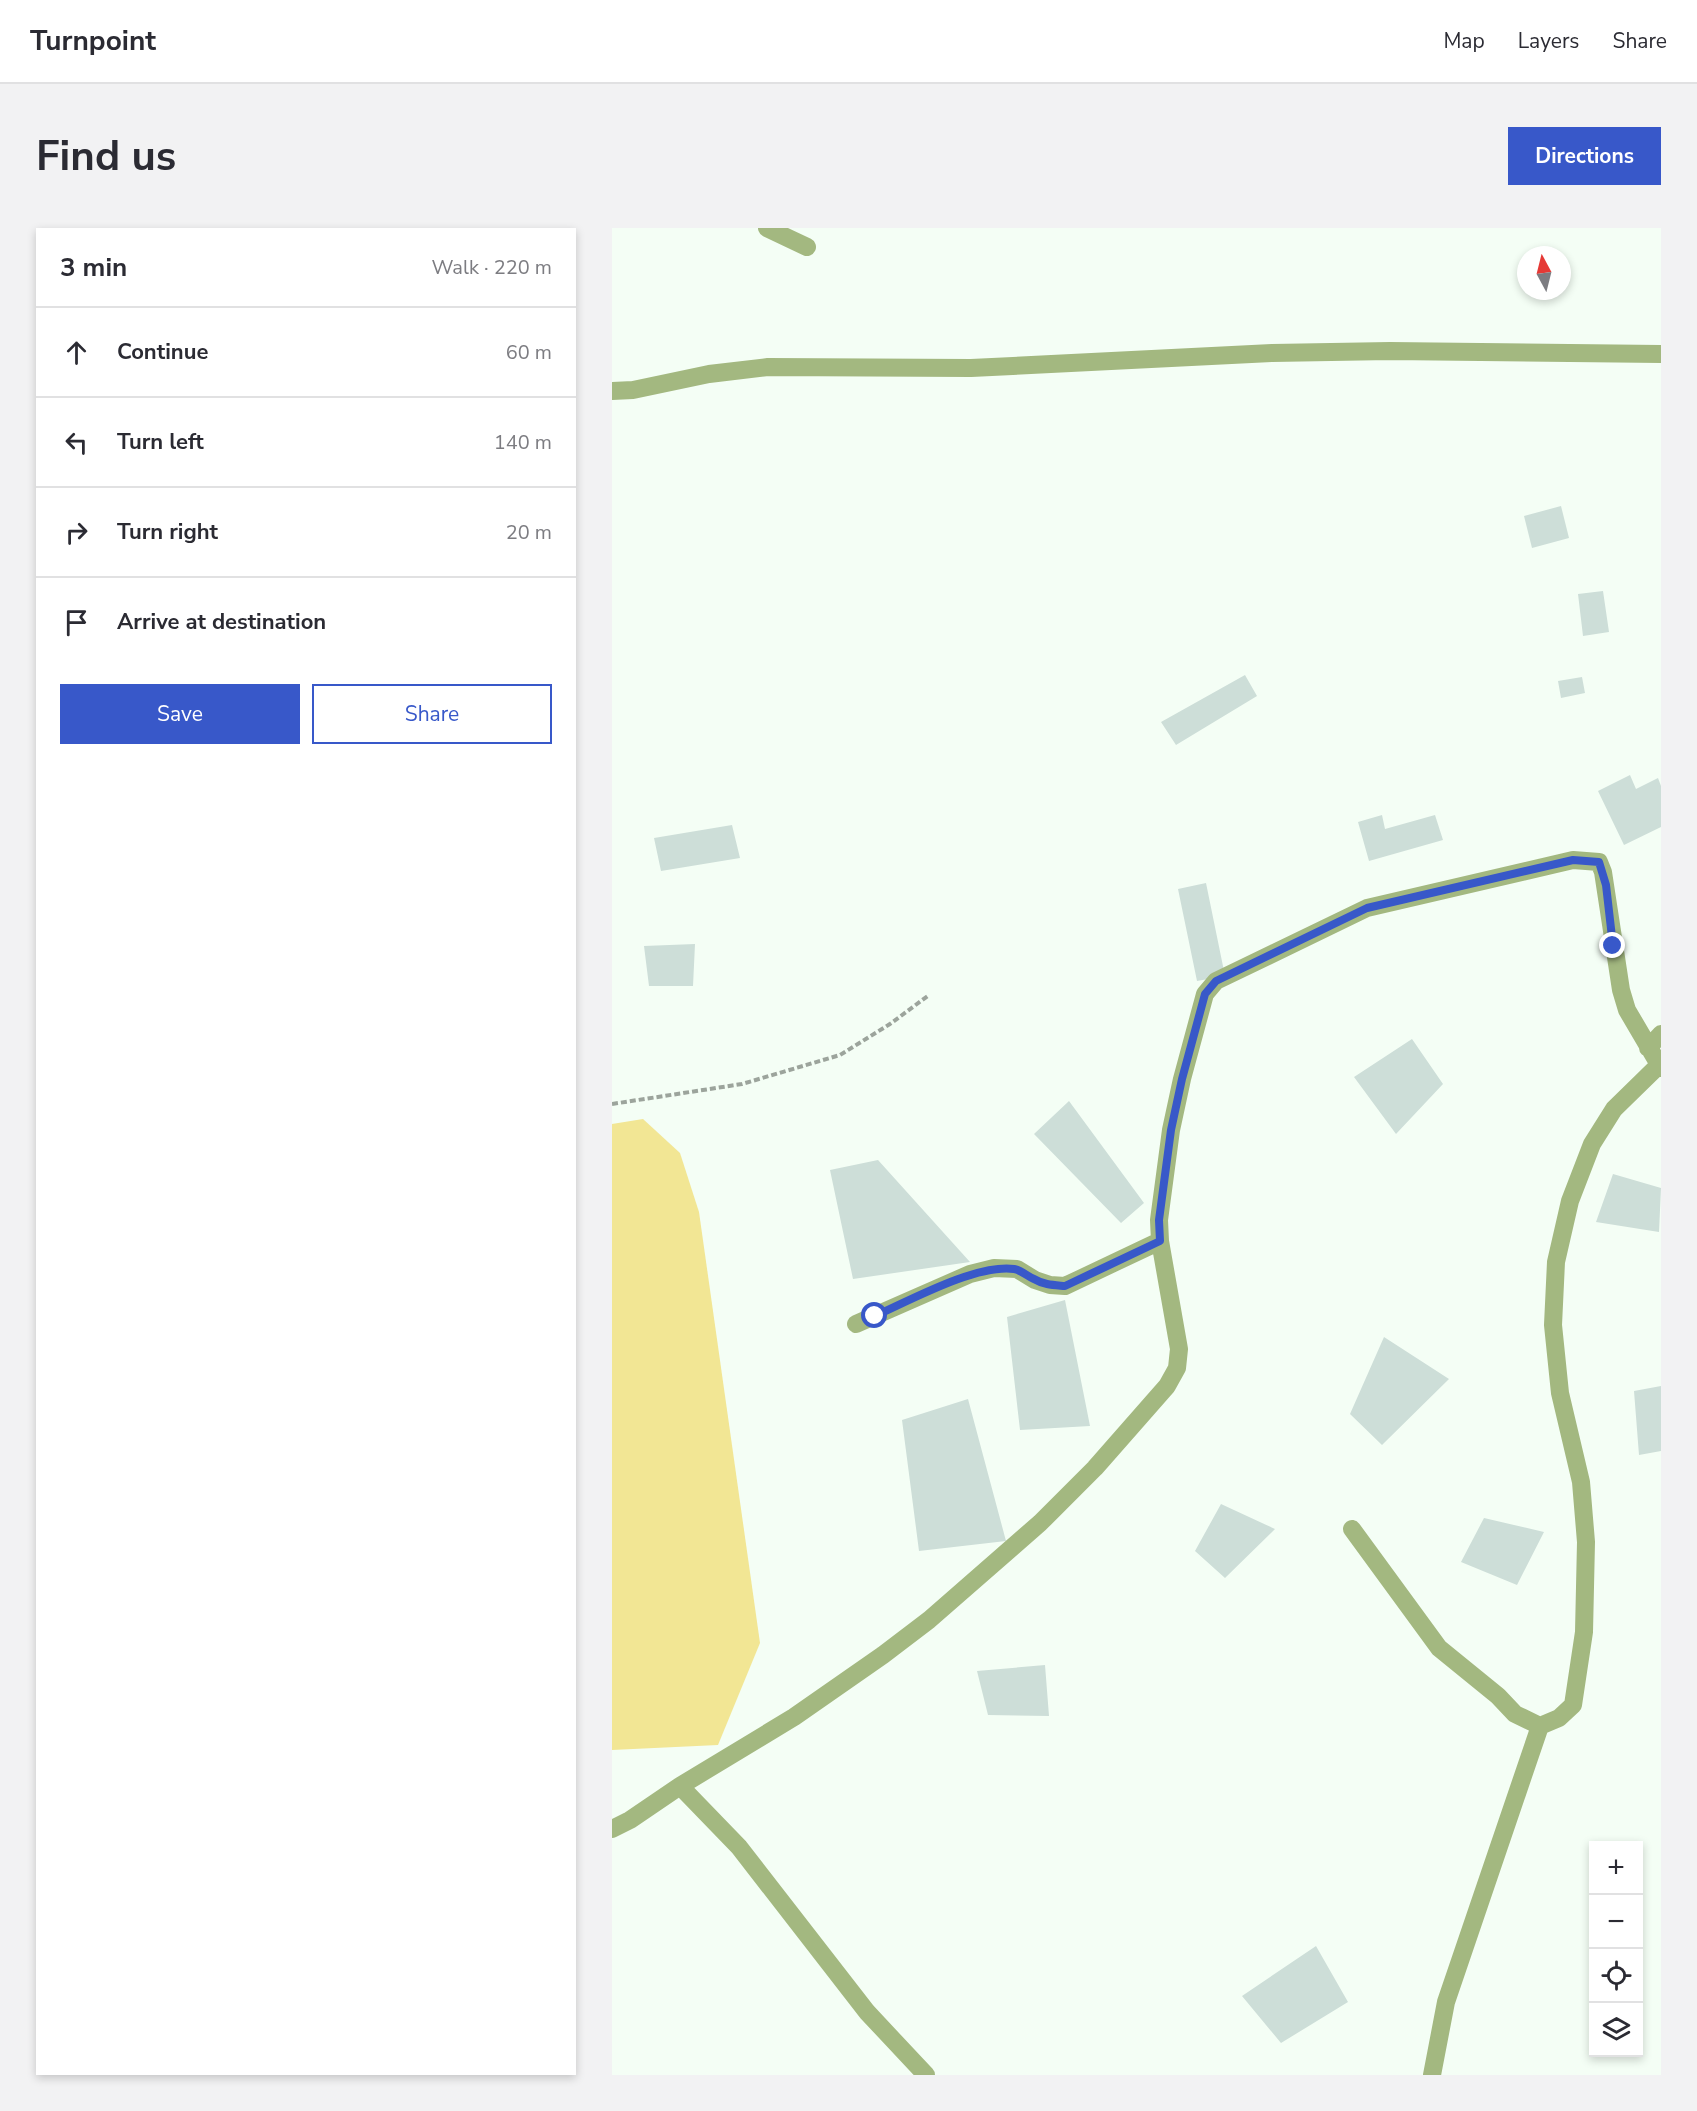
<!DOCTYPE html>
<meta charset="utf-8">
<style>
body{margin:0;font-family:"Nunito Sans",sans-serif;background:#f2f2f3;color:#2b2b33}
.controls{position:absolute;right:18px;bottom:18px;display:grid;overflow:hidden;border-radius:0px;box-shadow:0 3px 9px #0003}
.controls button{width:54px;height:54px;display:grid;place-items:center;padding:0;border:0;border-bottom:2px solid #e1e1e2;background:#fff;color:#2b2b33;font:30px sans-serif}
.compass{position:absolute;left:905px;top:18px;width:54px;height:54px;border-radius:50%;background:#fff;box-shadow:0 3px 9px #0003;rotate:353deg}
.stop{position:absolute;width:18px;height:18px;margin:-14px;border:4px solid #3858c9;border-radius:50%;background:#fff}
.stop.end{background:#3858c9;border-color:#fff;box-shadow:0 2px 6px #0008}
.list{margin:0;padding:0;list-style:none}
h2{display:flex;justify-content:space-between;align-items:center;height:78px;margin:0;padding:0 24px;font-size:26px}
h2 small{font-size:20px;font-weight:400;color:#7c7c81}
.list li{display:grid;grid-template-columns:39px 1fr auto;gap:18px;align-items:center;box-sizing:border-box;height:90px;padding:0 24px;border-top:2px solid #e1e1e2}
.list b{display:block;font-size:22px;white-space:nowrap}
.list em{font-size:20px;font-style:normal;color:#7c7c81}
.actions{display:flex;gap:12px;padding:18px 24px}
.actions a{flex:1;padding:14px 0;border:2px solid #3858c9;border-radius:0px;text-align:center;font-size:21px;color:#3858c9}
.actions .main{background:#3858c9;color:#fff}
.icon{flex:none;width:33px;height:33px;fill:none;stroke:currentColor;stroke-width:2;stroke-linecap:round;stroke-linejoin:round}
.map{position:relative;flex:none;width:1049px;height:1847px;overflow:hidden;border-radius:0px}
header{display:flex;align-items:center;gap:36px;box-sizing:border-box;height:84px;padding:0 30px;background:#fff;border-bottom:2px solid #e1e1e2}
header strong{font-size:28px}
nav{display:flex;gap:33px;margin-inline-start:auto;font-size:21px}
.intro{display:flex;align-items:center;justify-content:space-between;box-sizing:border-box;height:144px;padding:0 36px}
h1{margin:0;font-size:42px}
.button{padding:15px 27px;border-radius:0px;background:#3858c9;color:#fff;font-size:21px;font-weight:700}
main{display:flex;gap:36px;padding:0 36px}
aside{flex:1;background:#fff;border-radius:0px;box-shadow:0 3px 9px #0003}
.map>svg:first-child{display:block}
.green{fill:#f2e694}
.building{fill:#cdded8}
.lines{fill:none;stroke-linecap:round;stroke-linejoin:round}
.path{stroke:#9ca49c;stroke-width:4;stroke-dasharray:6 3;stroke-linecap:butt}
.minor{stroke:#a3b880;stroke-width:18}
.route{stroke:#3858c9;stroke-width:8}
</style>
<header>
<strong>Turnpoint</strong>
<nav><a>Map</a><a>Layers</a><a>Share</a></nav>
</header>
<div class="intro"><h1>Find us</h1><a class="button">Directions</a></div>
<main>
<aside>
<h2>3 min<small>Walk · 220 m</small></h2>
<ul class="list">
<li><svg class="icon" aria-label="ahead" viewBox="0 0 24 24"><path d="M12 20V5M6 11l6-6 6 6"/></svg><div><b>Continue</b></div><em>60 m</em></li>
<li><svg class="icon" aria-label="left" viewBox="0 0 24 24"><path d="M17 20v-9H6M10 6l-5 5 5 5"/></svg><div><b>Turn left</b></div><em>140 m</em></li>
<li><svg class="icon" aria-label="right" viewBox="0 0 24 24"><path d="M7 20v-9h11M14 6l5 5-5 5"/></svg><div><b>Turn right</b></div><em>20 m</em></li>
<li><svg class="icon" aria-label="arrive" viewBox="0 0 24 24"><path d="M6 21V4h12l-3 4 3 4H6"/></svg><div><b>Arrive at destination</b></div></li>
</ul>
<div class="actions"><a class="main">Save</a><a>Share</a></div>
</aside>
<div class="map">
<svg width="1049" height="1847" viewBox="0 0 1049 1847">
<rect width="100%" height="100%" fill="#f4fef5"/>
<!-- green -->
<path class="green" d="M31 891 68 925 87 984 148 1415 106 1517 0 1522V896Z"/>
<!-- building -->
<path class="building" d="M949 278 957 310 920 320 912 288Z
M991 363 997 404 971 408 966 366Z
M633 447 645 468 564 517 549 494Z
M970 449 973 465 949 470 946 453Z
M1018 547 1024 561 1046 550 1049 558V599L1012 617 986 563Z
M770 587 773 601 823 587 831 612 757 633 746 594Z
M120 597 128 630 49 643 42 610Z
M594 655 613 748 585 753 566 661Z
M83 716 81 758H37L32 718Z
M800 811 831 856 784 906 742 849Z
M457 873 532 975 509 995 422 906Z
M266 932 358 1034 241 1051 218 942Z
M1001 946 1049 960 1047 1004 984 994Z
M453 1072 478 1198 408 1202 395 1089Z
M772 1109 837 1151 770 1217 738 1186Z
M1049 1158V1223L1027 1227 1022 1163Z
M356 1171 394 1313 307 1323 290 1192Z
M609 1276 663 1301 613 1350 583 1323Z
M872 1290 932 1304 905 1357 849 1334Z
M433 1437 437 1488 376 1487 365 1443Z
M704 1718 736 1774 669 1815 630 1768Z"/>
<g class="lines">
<!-- path -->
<path class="path" d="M0 876 130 856 228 827 278 796 317 767"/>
<!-- minor -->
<path class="minor" d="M155 0 195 19
M0 163 21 162 97 146 156 139 359 140 660 125 778 123 1049 126
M1036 820 1049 806
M244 1096 358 1046 382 1040 405 1041 423 1052 438 1057 453 1058 548 1013
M740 1301 827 1420 886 1468 903 1486 928 1498
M68 1558 127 1619 255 1784 314 1847
M0 1601 18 1592 68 1558 182 1489 271 1427 317 1392 428 1295 483 1240 555 1158 565 1140 567 1121 548 1013 547 992 559 902 570 851 593 766 604 753 755 680 961 632 987 634 991 644 1009 762 1015 782 1049 840
M820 1847 834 1774 928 1498 947 1490 961 1477 972 1404 974 1314 969 1254 948 1165 941 1097 944 1034 958 973 980 916 1002 881 1047 837"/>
</g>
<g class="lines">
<!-- route -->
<path class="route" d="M263 1088C299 1072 364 1036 402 1041 409 1042 415 1048 422 1051 432 1057 442 1057 453 1058L548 1013 547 992 559 902 570 851 593 766 604 753 755 680 961 632 987 634 994 657 1001 718"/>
</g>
</svg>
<div class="controls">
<button>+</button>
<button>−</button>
<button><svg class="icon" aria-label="locate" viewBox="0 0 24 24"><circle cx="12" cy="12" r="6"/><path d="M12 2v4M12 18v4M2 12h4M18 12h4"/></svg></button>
<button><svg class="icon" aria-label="layers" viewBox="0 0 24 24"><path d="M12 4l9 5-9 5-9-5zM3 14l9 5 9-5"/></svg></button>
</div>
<svg class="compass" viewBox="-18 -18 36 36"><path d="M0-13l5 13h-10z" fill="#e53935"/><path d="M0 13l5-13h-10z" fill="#7c7c81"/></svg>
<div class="stop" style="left:263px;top:1088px"></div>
<div class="stop end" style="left:1001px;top:718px"></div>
</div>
</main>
